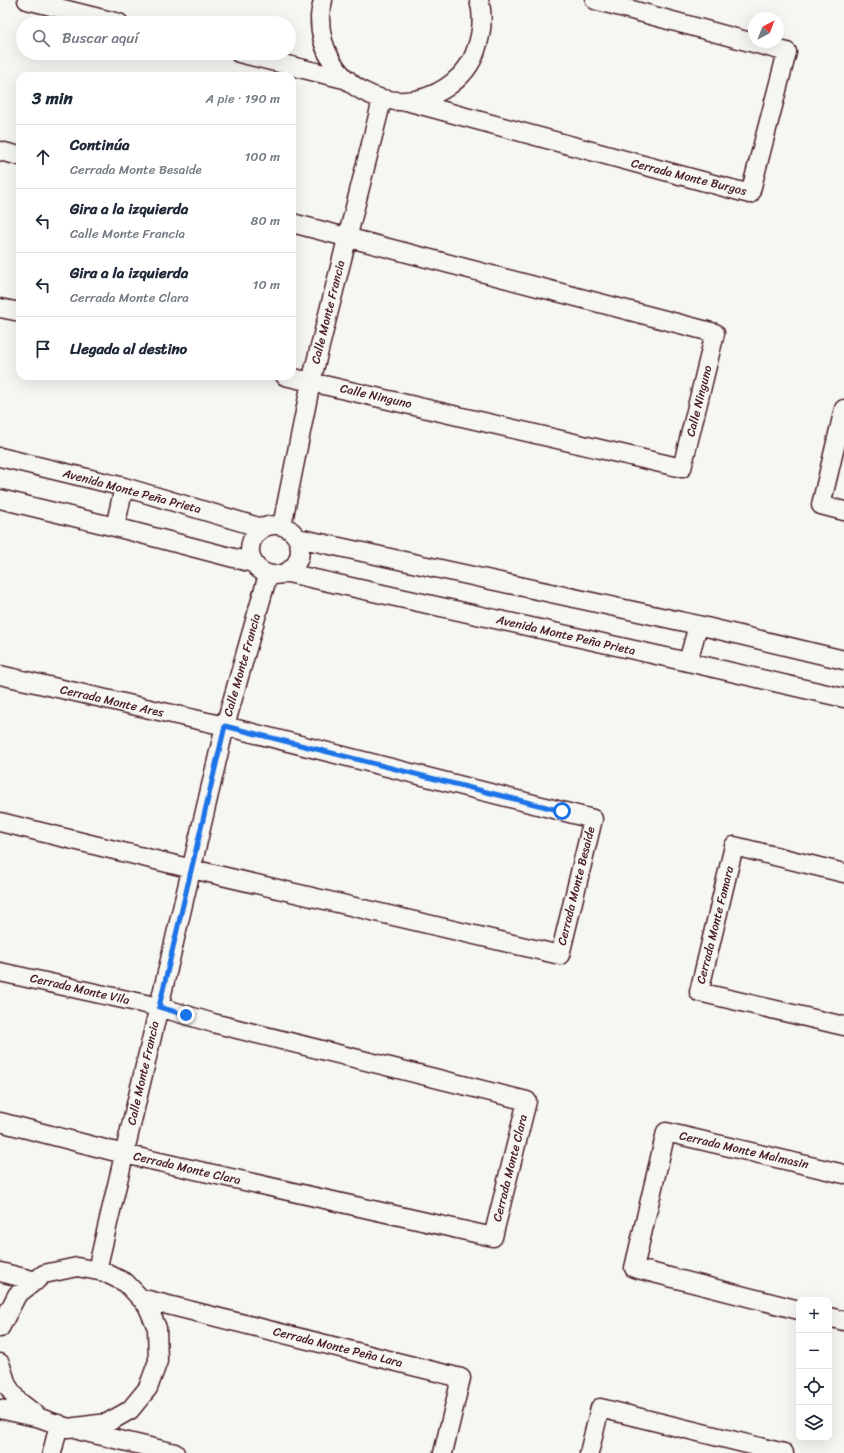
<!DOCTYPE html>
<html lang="es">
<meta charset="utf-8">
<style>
body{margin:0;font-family:Sriracha,sans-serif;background:#f2f2f3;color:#1f2937}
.controls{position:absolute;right:12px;bottom:12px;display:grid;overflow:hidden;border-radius:8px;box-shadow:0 4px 16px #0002}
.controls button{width:36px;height:36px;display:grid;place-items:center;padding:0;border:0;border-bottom:1px solid #e0e1e3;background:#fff;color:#1f2937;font:20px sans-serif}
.compass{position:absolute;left:748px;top:12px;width:36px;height:36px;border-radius:50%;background:#fff;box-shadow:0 4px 16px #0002;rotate:42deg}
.stop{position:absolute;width:12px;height:12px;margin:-9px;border:3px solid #1a73e8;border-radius:50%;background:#fff}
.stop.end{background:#1a73e8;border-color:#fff;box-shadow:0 1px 4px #0008}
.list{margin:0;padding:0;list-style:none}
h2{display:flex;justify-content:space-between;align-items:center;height:52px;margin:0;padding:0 16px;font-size:17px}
h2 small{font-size:13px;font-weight:400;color:#747a83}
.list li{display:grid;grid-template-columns:26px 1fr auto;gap:12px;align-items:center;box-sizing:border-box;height:64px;padding:0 16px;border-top:1px solid #e0e1e3}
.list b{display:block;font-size:15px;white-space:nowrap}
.list p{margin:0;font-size:13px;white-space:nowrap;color:#747a83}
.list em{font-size:13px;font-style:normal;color:#747a83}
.icon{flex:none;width:22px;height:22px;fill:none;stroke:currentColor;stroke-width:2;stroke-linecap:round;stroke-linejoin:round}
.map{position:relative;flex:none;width:844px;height:1453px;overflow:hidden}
.search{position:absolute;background:#fff;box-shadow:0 4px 16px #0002;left:16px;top:16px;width:280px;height:44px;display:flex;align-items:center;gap:10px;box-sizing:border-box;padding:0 14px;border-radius:22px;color:#747a83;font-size:15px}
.panel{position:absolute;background:#fff;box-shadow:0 4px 16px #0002;left:16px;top:72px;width:280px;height:308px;border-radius:12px}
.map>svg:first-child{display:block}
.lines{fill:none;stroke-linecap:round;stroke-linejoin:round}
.minor-casing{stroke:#4a1f2b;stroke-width:21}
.minor{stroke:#f6f6f2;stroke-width:18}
.route{stroke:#1a73e8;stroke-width:5}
.labels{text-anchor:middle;stroke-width:3;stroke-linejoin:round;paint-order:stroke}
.street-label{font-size:12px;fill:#4a1f2b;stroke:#f6f6f2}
</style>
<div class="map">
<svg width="844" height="1453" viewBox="0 0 844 1453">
<rect width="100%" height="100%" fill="#f6f6f2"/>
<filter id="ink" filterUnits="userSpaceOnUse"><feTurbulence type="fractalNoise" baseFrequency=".025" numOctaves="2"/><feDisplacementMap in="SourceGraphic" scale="8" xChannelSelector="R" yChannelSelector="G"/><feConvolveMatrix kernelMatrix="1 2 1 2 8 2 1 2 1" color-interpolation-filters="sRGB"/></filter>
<g filter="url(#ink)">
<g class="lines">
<!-- minor casing -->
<g class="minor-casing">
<path id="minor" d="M27 0 119 23
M323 0C322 6 320 12 320 18 320 84 392 124 447 87 460 78 471 66 476 50 482 33 484 17 479 0
M239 53 348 80
M410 102 750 194 787 52 595 0
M0 151 20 156
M0 308 20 312
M285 376 682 468 715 333 292 223
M844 409 821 505 844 511
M0 457 124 487 262 528
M0 499 115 527 253 563
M250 550a25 25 0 1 1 50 0a25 25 0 1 1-50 0Z
M282 526 311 382 382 100
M115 527 124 487
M298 538 698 625 844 660
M288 573 688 662 844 698
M688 662 698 625
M0 675 225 726 593 819 560 955 192 869 0 822
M844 873 734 846 699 992 844 1026
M0 972 159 1007 213 1023 527 1101 493 1237 124 1154 0 1122
M97 1270 225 726 268 575
M0 1272 36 1281
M140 1298 461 1378 443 1453
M799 1310 634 1268 666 1132 844 1174
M829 1317 844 1321
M0 1328 17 1295 44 1274 77 1267 104 1272 126 1283 147 1305 157 1328 158 1361 148 1388 130 1410 107 1423 68 1428 40 1418 17 1400 7 1385 0 1363
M0 1409 35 1417
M81 1431 175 1453
M52 1453 59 1424
M589 1453 600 1408 784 1453"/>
</g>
<!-- minor -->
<use href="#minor" class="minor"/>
</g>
</g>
<g class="lines" filter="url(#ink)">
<!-- route -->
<path class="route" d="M186 1015 159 1007 225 726 562 811"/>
</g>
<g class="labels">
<!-- street labels -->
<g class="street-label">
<text transform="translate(689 177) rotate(14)" y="4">Cerrada Monte Burgos</text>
<text transform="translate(328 312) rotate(-76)" y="4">Calle Monte Francia</text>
<text transform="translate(376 396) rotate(13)" y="4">Calle Ninguno</text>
<text transform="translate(699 401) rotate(-76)" y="4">Calle Ninguno</text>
<text transform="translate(132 491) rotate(15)" y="4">Avenida Monte Peña Prieta</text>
<text transform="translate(566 635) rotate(13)" y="4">Avenida Monte Peña Prieta</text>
<text transform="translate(242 665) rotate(-74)" y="4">Calle Monte Francia</text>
<text transform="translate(112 701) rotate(13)" y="4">Cerrada Monte Ares</text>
<text transform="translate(576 886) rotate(-76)" y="4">Cerrada Monte Besaide</text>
<text transform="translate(715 925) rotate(-76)" y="4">Cerrada Monte Famara</text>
<text transform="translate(80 989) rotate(13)" y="4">Cerrada Monte Vila</text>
<text transform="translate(143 1073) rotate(-77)" y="4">Calle Monte Francia</text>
<text transform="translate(744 1150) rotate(13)" y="4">Cerrada Monte Malmasin</text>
<text transform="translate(187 1168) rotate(13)" y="4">Cerrada Monte Clara</text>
<text transform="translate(510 1168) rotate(-76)" y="4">Cerrada Monte Clara</text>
<text transform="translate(338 1347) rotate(14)" y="4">Cerrada Monte Peña Lara</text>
</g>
</g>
</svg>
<div class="controls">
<button>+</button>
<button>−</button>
<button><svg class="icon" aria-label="locate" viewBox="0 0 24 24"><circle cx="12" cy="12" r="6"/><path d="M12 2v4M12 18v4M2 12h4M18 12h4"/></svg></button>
<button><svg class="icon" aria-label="layers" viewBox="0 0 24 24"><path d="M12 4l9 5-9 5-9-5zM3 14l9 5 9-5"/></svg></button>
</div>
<svg class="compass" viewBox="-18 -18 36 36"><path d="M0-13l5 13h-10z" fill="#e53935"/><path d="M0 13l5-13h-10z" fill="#747a83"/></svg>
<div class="stop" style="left:562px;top:811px"></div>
<div class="stop end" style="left:186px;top:1015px"></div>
<div class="search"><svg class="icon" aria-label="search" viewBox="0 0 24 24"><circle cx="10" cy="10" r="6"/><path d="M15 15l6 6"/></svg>Buscar aquí</div>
<section class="panel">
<h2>3 min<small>A pie · 190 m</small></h2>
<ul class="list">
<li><svg class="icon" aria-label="ahead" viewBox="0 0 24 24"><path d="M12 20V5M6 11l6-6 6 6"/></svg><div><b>Continúa</b><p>Cerrada Monte Besaide</p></div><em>100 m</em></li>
<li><svg class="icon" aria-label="left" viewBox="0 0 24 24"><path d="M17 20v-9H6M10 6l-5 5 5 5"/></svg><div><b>Gira a la izquierda</b><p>Calle Monte Francia</p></div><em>80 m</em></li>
<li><svg class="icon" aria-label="left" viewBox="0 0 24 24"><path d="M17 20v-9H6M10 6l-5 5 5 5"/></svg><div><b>Gira a la izquierda</b><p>Cerrada Monte Clara</p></div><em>10 m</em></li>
<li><svg class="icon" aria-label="arrive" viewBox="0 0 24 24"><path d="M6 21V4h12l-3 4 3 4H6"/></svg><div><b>Llegada al destino</b></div></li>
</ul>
</section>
</div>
